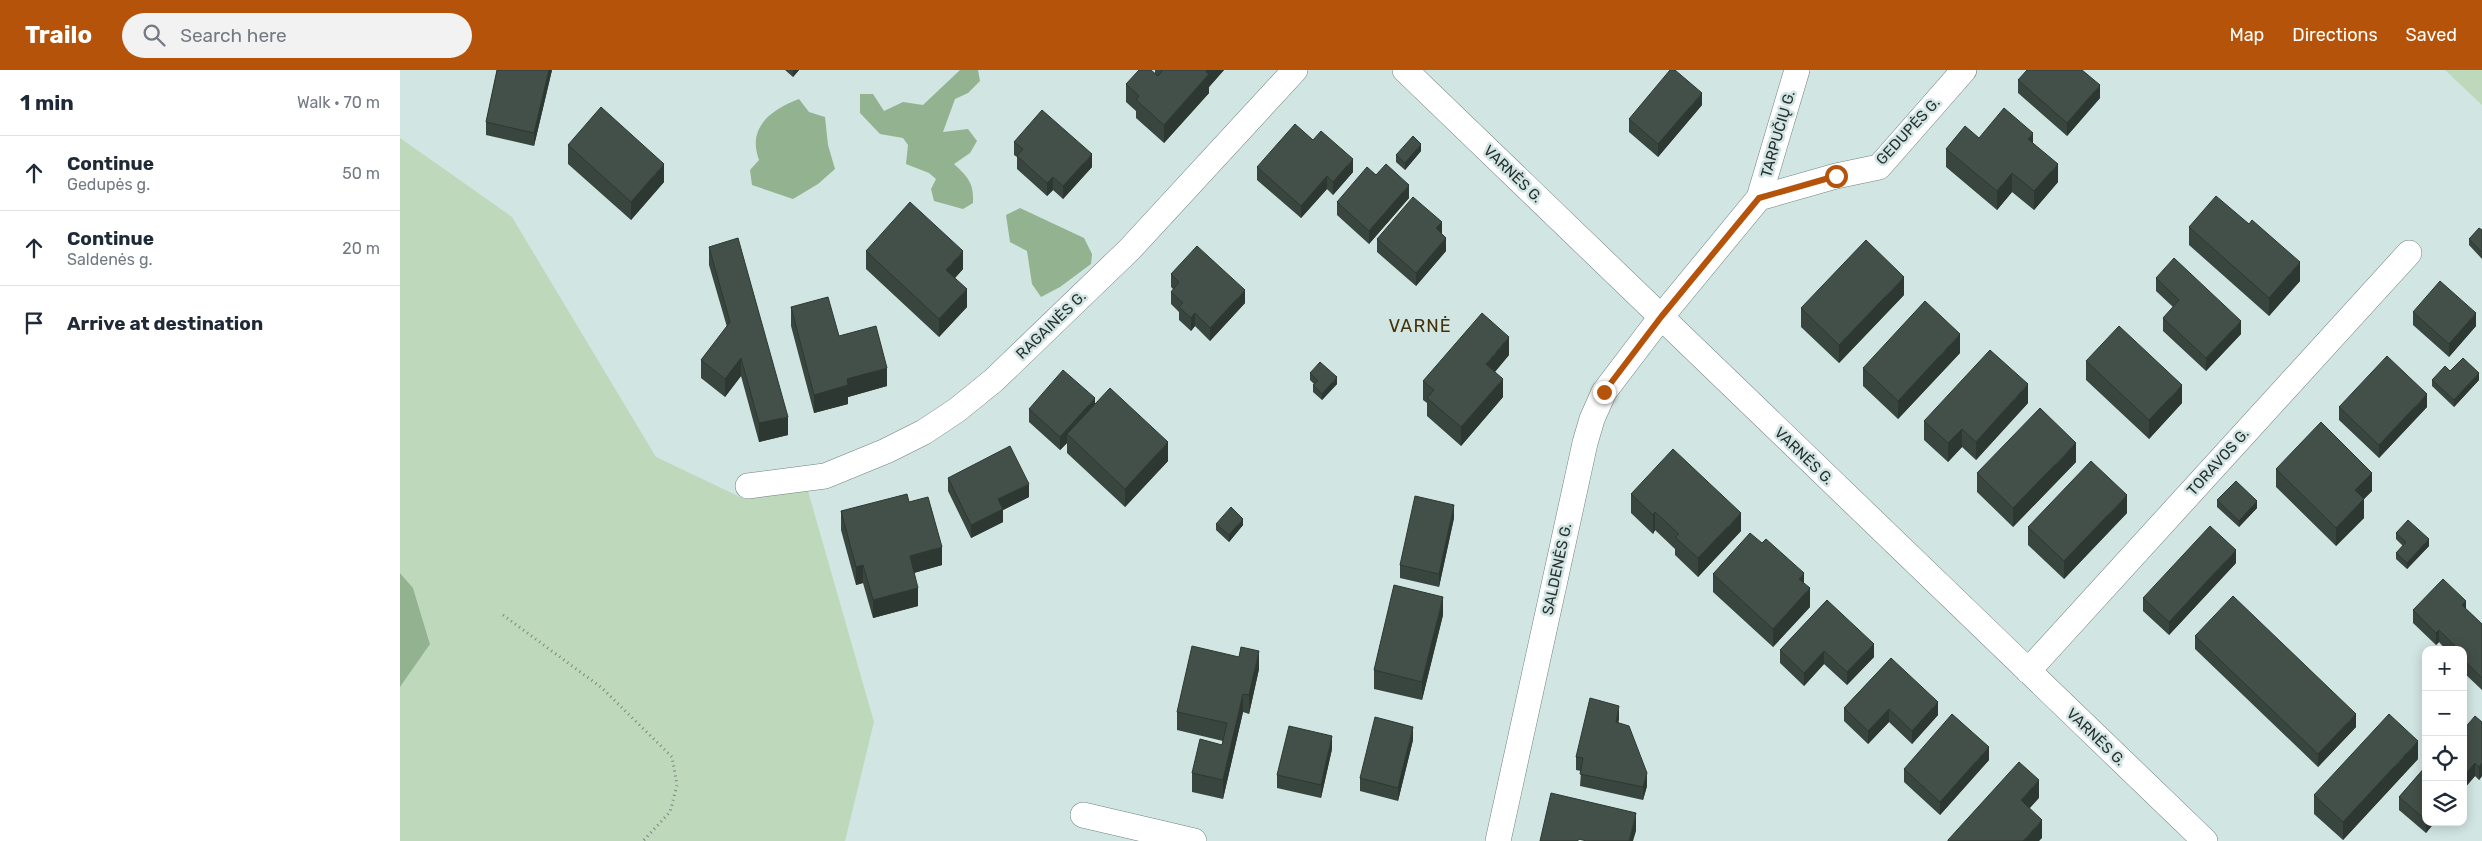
<!DOCTYPE html>
<meta charset="utf-8">
<style>
body{margin:0;font-family:Rubik,sans-serif;background:#f2f2f3;color:#1f2937}
.controls{position:absolute;right:15px;bottom:15px;display:grid;overflow:hidden;border-radius:10px;box-shadow:0 2px 12px #0003}
.controls button{width:45px;height:45px;display:grid;place-items:center;padding:0;border:0;border-bottom:1px solid #e0e1e3;background:#fff;color:#1f2937;font:25px sans-serif}
.stop{position:absolute;width:15px;height:15px;margin:-11px;border:4px solid #b45309;border-radius:50%;background:#fff}
.stop.end{background:#b45309;border-color:#fff;box-shadow:0 1px 5px #0008}
.list{margin:0;padding:0;list-style:none}
h2{display:flex;justify-content:space-between;align-items:center;height:65px;margin:0;padding:0 20px;font-size:21px}
h2 small{font-size:16px;font-weight:400;color:#747a83}
.list li{display:grid;grid-template-columns:32px 1fr auto;gap:15px;align-items:center;box-sizing:border-box;height:75px;padding:0 20px;border-top:1px solid #e0e1e3}
.list b{display:block;font-size:19px;white-space:nowrap}
.list p{margin:0;font-size:16px;white-space:nowrap;color:#747a83}
.list em{font-size:16px;font-style:normal;color:#747a83}
.icon{flex:none;width:28px;height:28px;fill:none;stroke:currentColor;stroke-width:2;stroke-linecap:round;stroke-linejoin:round}
.map{position:relative;flex:none;width:2082px;height:771px;overflow:hidden}
header{display:flex;align-items:center;gap:30px;box-sizing:border-box;height:70px;padding:0 25px;background:#b45309;color:#fff}
header strong{font-size:24px}
nav{display:flex;gap:28px;margin-inline-start:auto;font-size:18px}
.search{width:350px;height:45px;background:#f2f2f3;display:flex;align-items:center;gap:12px;box-sizing:border-box;padding:0 18px;border-radius:28px;color:#747a83;font-size:19px}
main{display:flex}
aside{flex:1;background:#fff}
.map>svg:first-child{display:block}
.green{fill:#bdd8ba}
.forest{fill:#93b290}
.lines{fill:none;stroke-linecap:round;stroke-linejoin:round}
.minor-casing{stroke:#70827f;stroke-width:26}
.path{stroke:#7a8785;stroke-width:3;stroke-dasharray:1 4;stroke-linecap:butt}
.minor{stroke:#fff;stroke-width:25}
.wall{fill:#39453f}
.shaded-wall{fill:#2e3833}
.building{fill:#425049;stroke:#2e3833}
.route{stroke:#b45309;stroke-width:6}
.labels{text-anchor:middle;stroke-width:5;stroke-linejoin:round;paint-order:stroke}
.street-label{font-size:15px;fill:#29302f;stroke:#d1e5e2}
.quarter-label{font-size:18px;letter-spacing:1px;fill:#45310a;stroke:#d1e5e2}
</style>
<header>
<strong>Trailo</strong>
<div class="search"><svg class="icon" aria-label="search" viewBox="0 0 24 24"><circle cx="10" cy="10" r="6"/><path d="M15 15l6 6"/></svg>Search here</div>
<nav><a>Map</a><a>Directions</a><a>Saved</a></nav>
</header>
<main>
<aside>
<h2>1 min<small>Walk · 70 m</small></h2>
<ul class="list">
<li><svg class="icon" aria-label="ahead" viewBox="0 0 24 24"><path d="M12 20V5M6 11l6-6 6 6"/></svg><div><b>Continue</b><p>Gedupės g.</p></div><em>50 m</em></li>
<li><svg class="icon" aria-label="ahead" viewBox="0 0 24 24"><path d="M12 20V5M6 11l6-6 6 6"/></svg><div><b>Continue</b><p>Saldenės g.</p></div><em>20 m</em></li>
<li><svg class="icon" aria-label="arrive" viewBox="0 0 24 24"><path d="M6 21V4h12l-3 4 3 4H6"/></svg><div><b>Arrive at destination</b></div></li>
</ul>
</aside>
<div class="map">
<svg width="2082" height="771" viewBox="0 0 2082 771">
<rect width="100%" height="100%" fill="#d1e5e2"/>
<!-- green -->
<path class="green" d="M2045 0H2082V35Z
M0 68 112 147 256 387 340 427 408 421 474 652 445 771H0V617L30 573 13 518 0 503Z"/>
<!-- forest -->
<path class="forest" d="M560 0H578L580 11 568 23 555 29 543 62 568 59 577 71 570 83 554 94C568 107 574 113 573 133L563 139 534 131 531 119 536 109 529 103 506 94 508 75 503 68 480 64 460 43V24H473L484 41 503 32 523 35Z
M399 29 409 42 425 47 428 75 435 99 418 114 393 129 352 115 350 100 359 90C347 58 370 40 399 29Z
M620 138 684 168 692 184 691 194 660 217 641 227 632 214 627 181 610 172 606 145Z
M0 503 13 518 30 574 0 617Z"/>
<g class="lines">
<!-- minor casing -->
<g class="minor-casing">
<path id="minor" d="M1005 0 1805 771
M1359 128 1397 0
M348 416 425 406 486 381 524 362 557 340 594 310 730 179 895 0
M1628 601 2009 183
M683 745 794 771
M1098 771 1185 373 1192 349 1204 322 1261 247 1359 128 1436 106 1479 97 1564 0"/>
</g>
<!-- path -->
<path class="path" d="M103 545 202 618 272 687 277 715 270 742 243 771"/>
<!-- minor -->
<use href="#minor" class="minor"/>
</g>
<!-- wall -->
<path class="wall" d="M97 0H152L134 76 86 65V52Z
M385 0H399L393 7Z
M755 0H824L809 17V23L764 73 736 48V41L726 32V14L755 3Z
M1618 10 1700 28 1667 66 1618 23Z
M1302 35 1258 87 1229 62V49Z
M1579 68 1633 73 1658 112 1634 140 1612 122 1597 140 1546 97V79Z
M913 70 953 102 933 125 927 119 901 148 857 110V97Z
M614 72 692 97 663 129 653 120 647 126 617 99V87L614 85Z
M168 75 264 112 231 150 168 94Z
M1021 81 1005 100 996 92V85Z
M976 105 1009 128 969 174 937 145V132Z
M1789 157 1900 211 1869 246 1789 175Z
M2082 160V189L2069 175V169Z
M1042 164 1046 181 1016 216 977 182V169Z
M309 177 388 365 359 372 341 306 325 327 301 308V290L327 257 309 195Z
M466 181 563 199 555 208 567 237 539 267 466 199Z
M771 204 845 233 810 271 795 256 791 261 779 250V242L771 234V222L773 219 771 217Z
M1756 208 1841 264 1806 301 1763 261V248L1773 237 1756 221Z
M1504 225 1439 293 1401 257V238Z
M391 237 439 266 487 316 448 327V334L414 343 391 256Z
M2013 242 2076 256 2049 287 2013 255Z
M1560 283 1498 349 1463 316V298Z
M1109 285 1095 302 1103 327 1061 376 1027 346V333L1023 330V311Z
M1686 291 1782 333 1749 369 1686 310Z
M2050 301 2079 310 2054 337 2032 316V310Z
M910 303 937 314 922 330 913 322V315L914 314 910 310Z
M1628 333 1576 390 1562 377 1548 392 1524 370V351Z
M695 334 768 391 725 437 667 383V373L660 380 629 352V339Z
M1939 337H2027L1979 388 1939 350Z
M1676 392 1613 457 1577 422V403Z
M1876 399 1972 421 1964 429V448L1936 476 1876 417Z
M548 408 629 427 603 440V452L571 468 548 421Z
M1231 424 1341 461 1298 507 1275 485V479L1255 460 1253 464 1231 443Z
M1817 430 1857 438 1839 457 1817 437Z
M509 432 542 495 514 503 518 536 473 548 463 513 456 515 441 460V441Z
M1727 443 1664 509 1628 475V457Z
M1054 448 1039 517 1000 508V495Z
M816 454 843 455 829 472 816 460Z
M1996 463 2029 476 2007 499 1996 489V483L2003 476 1996 469Z
M1362 473 1404 513 1410 537 1373 577 1313 522V504Z
M1836 493 1769 565 1743 541V528Z
M1427 530 1474 587 1447 615 1424 594 1404 616 1380 593V580Z
M2066 539 2082 554V620L2063 602V580H2046L2039 572 2036 575 2013 553V540Z
M1043 545 1022 630 974 619V600Z
M1795 566 1956 657 1918 697 1795 579Z
M1491 588 1538 645 1512 674 1489 652 1468 674 1444 651V638Z
M859 599 849 644 843 642 823 729 792 722V703L822 675 823 671 777 660V642Z
M1219 649 1218 652 1247 716 1243 730 1180 716 1181 701 1176 700V687Z
M2082 652V706L2079 710 2075 706 2063 720V660Z
M1013 670 998 731 960 721V708Z
M932 679 921 728 877 718V705Z
M2018 689 1943 770 1914 744V725Z
M1589 690 1540 745 1504 712V699Z
M2026 696V752H2035L2026 763 1999 740V727Z"/>
<!-- shaded-wall -->
<path class="shaded-wall" d="M149 0H152L134 76V63Z
M393 0H399L393 7Z
M807 0H824L809 17V23L764 73V55Z
M1700 15V28L1667 66V53Z
M1302 23V35L1258 87V74Z
M1633 63V81L1628 69Z
M1021 74V81L1005 100V93Z
M692 84V97L663 129V116Z
M953 89V102L933 125V112Z
M264 94V112L231 150V132Z
M1658 94V112L1634 140V121Z
M1612 103V122L1597 140V121Z
M927 106V119L901 148V136Z
M653 107V120L647 126V113Z
M1009 115V128L969 174V161Z
M1042 152V165L1036 158Z
M1046 168V181L1016 216V203Z
M563 181V199L546 218V200Z
M1900 192V211L1869 246V228Z
M1504 207V225L1439 293V275Z
M567 219V237L539 267V249Z
M845 220V233L810 271V258Z
M795 243V256L791 261V248Z
M2076 243V256L2049 287V274Z
M1841 251V264L1806 301V288Z
M1560 264V283L1498 349V331Z
M1109 267V285L1086 312V294Z
M341 288V306L325 327V309Z
M487 298V316L448 327V334L414 343V325L447 309Z
M2079 303V310L2054 337V330Z
M937 307V314L922 330V324Z
M1103 309V327L1061 376V357Z
M1628 314V333L1576 390V372Z
M1782 315V333L1749 369V350Z
M2027 324V337L1979 388V375Z
M695 328V341L667 364V373L660 380V367Z
M388 347V365L359 372V353Z
M1562 359V377L1548 392V373Z
M768 372V391L725 437V419Z
M1676 373V392L1613 457V438Z
M1972 403V421L1955 438V420Z
M629 414V427L603 440V452L571 468V455L598 429Z
M1727 425V443L1664 509V491Z
M1964 429V448L1936 476V458Z
M1857 431V438L1839 457V451Z
M1054 435V448L1039 517V504Z
M1255 442V460L1253 464V445Z
M1341 443V461L1298 507V488Z
M843 449V455L829 472V465Z
M2029 469V476L2007 499V493Z
M542 477V495L510 504V486Z
M1836 480V493L1769 565V552Z
M463 495V513L456 515V497Z
M1404 503V522L1399 509Z
M518 518V536L473 548V530Z
M1410 518V537L1373 577V559Z
M1043 527V545L1022 630V612Z
M2066 531V544L2062 535Z
M2039 560V572L2036 575V563Z
M1474 574V587L1447 615V602Z
M859 581V599L849 644V625Z
M1424 581V594L1404 616V603Z
M843 624V642L823 729V710Z
M1538 632V645L1512 674V661Z
M1219 636V649L1216 665V652Z
M1489 639V652L1468 674V661Z
M1956 644V657L1918 697V684Z
M1013 657V670L998 731V718Z
M932 666V679L921 728V715Z
M2018 671V689L1943 770V752Z
M1589 677V690L1540 745V732Z
M2075 693V706L2063 720V707Z
M2082 693V706L2079 710V697Z
M1247 703V716L1243 730V717Z
M1639 710V728L1621 748V730Z
M1236 743V761L1233 771H1229Z
M1642 750V768L1639 771H1623Z
M2026 752H2035L2026 763Z"/>
<!-- building -->
<path class="building" d="M97 0H149L134 63 86 52Z
M739 0H751L758 6 762 1 761 0H807L806 2 809 4 764 55 736 30 739 26 726 14Z
M1270 0H1275L1302 23 1258 74 1229 49Z
M1627 0H1682L1700 15 1667 53 1618 10Z
M201 37 264 94 231 132 168 75Z
M1604 38 1633 63 1628 69 1658 94 1634 121 1612 103 1597 121 1546 79 1565 56 1579 68Z
M642 40 692 84 663 116 653 107 647 113 617 86 623 79 614 72Z
M895 54 913 70 921 61 953 89 933 112 927 106 901 136 857 97Z
M1013 66 1021 74 1005 93 996 85Z
M986 94 1009 115 969 161 937 132 967 97 976 105Z
M1816 126 1849 154 1852 150 1900 192 1869 228 1789 157Z
M1013 127 1042 152 1036 158 1046 168 1016 203 977 169Z
M510 132 563 181 546 200 567 219 539 249 466 181Z
M2079 158 2082 160V182L2069 169Z
M338 168 388 347 359 353 341 288 325 309 301 290 330 252 309 177Z
M1466 170 1504 207 1439 275 1401 238Z
M797 176 845 220 810 258 795 243 791 248 779 237 783 233 771 222 779 212 771 204Z
M1774 188 1841 251 1806 288 1763 248 1779 230 1756 208Z
M2040 211 2076 243 2049 274 2013 242Z
M428 227 439 266 476 256 487 298 447 309 448 315 414 325 391 237Z
M1525 231 1560 264 1498 331 1463 298Z
M1082 243 1109 267 1086 294 1103 309 1061 357 1027 328 1034 320 1023 311Z
M1719 256 1782 315 1749 350 1686 291Z
M1590 280 1628 314 1576 372 1562 359 1548 373 1524 351Z
M1987 286 2027 324 1979 375 1939 337Z
M2063 288 2079 303 2054 330 2032 310 2045 296 2050 301Z
M920 292 937 307 922 324 913 315 918 311 910 303Z
M663 300 695 328 660 367 629 339Z
M710 318 768 372 725 419 667 364Z
M1640 338 1676 373 1613 438 1577 403Z
M1921 352 1972 403 1955 420 1964 429 1936 458 1876 399Z
M610 376 629 414 598 429 603 439 571 455 548 408Z
M1273 379 1341 443 1298 488 1275 467 1279 464 1255 442 1253 445 1231 424Z
M1691 391 1727 425 1664 491 1628 457Z
M1836 411 1857 431 1839 451 1817 430Z
M507 424 509 432 528 427 542 477 510 486 518 518 473 530 463 495 456 497 441 441Z
M1015 426 1054 435 1039 504 1000 495Z
M831 437 843 449 829 465 816 454Z
M2008 450 2029 469 2007 493 1996 483 2006 472 1996 463Z
M1810 456 1836 480 1769 552 1743 528Z
M1350 463 1362 473 1366 469 1404 503 1399 509 1410 518 1373 559 1313 504Z
M2043 509 2066 531 2062 535 2082 554V608L2063 589V580H2059L2039 560 2036 563 2013 540Z
M994 515 1043 527 1022 612 974 600Z
M1833 526 1956 644 1918 684 1795 566Z
M1427 530 1474 574 1447 602 1424 581 1404 603 1380 580Z
M792 576 839 587 841 577 859 581 849 625 843 624 823 710 792 703 800 669 822 675 827 653 777 642Z
M1491 588 1538 632 1512 661 1489 639 1468 661 1444 638Z
M1190 628 1219 636 1216 652 1229 656 1247 703 1243 717 1180 704 1183 688 1176 687Z
M1552 644 1589 677 1540 732 1504 699Z
M1989 644 2018 671 1943 752 1914 725Z
M2075 646 2082 652V693L2079 697 2075 693 2063 707V660Z
M975 647 1013 657 998 718 960 708Z
M889 656 932 666 921 715 877 705Z
M1619 692 1639 710 1621 730 1642 750 1623 771H1548V770Z
M2026 696V750L1999 727Z
M1151 723 1236 743 1229 771H1187L1178 769V771H1140Z"/>
<g class="lines">
<!-- route -->
<path class="route" d="M1204 322 1261 247 1359 128 1436 106"/>
</g>
<g class="labels">
<!-- street labels -->
<g class="street-label">
<text transform="translate(1508 61) rotate(-47)" y="5">GEDUPĖS G.</text>
<text transform="translate(1378 64) rotate(-74)" y="5">TARPUČIŲ G.</text>
<text transform="translate(1113 104) rotate(44)" y="5">VARNĖS G.</text>
<text transform="translate(651 255) rotate(-44)" y="5">RAGAINĖS G.</text>
<text transform="translate(1404 386) rotate(44)" y="5">VARNĖS G.</text>
<text transform="translate(1818 392) rotate(-48)" y="5">TORAVOS G.</text>
<text transform="translate(1157 499) rotate(-78)" y="5">SALDENĖS G.</text>
<text transform="translate(1696 667) rotate(44)" y="5">VARNĖS G.</text>
</g>
<!-- quarter labels -->
<g class="quarter-label">
<text x="1020" y="262">VARNĖ</text>
</g>
</g>
</svg>
<div class="controls">
<button>+</button>
<button>−</button>
<button><svg class="icon" aria-label="locate" viewBox="0 0 24 24"><circle cx="12" cy="12" r="6"/><path d="M12 2v4M12 18v4M2 12h4M18 12h4"/></svg></button>
<button><svg class="icon" aria-label="layers" viewBox="0 0 24 24"><path d="M12 4l9 5-9 5-9-5zM3 14l9 5 9-5"/></svg></button>
</div>
<div class="stop" style="left:1436px;top:106px"></div>
<div class="stop end" style="left:1204px;top:322px"></div>
</div>
</main>
